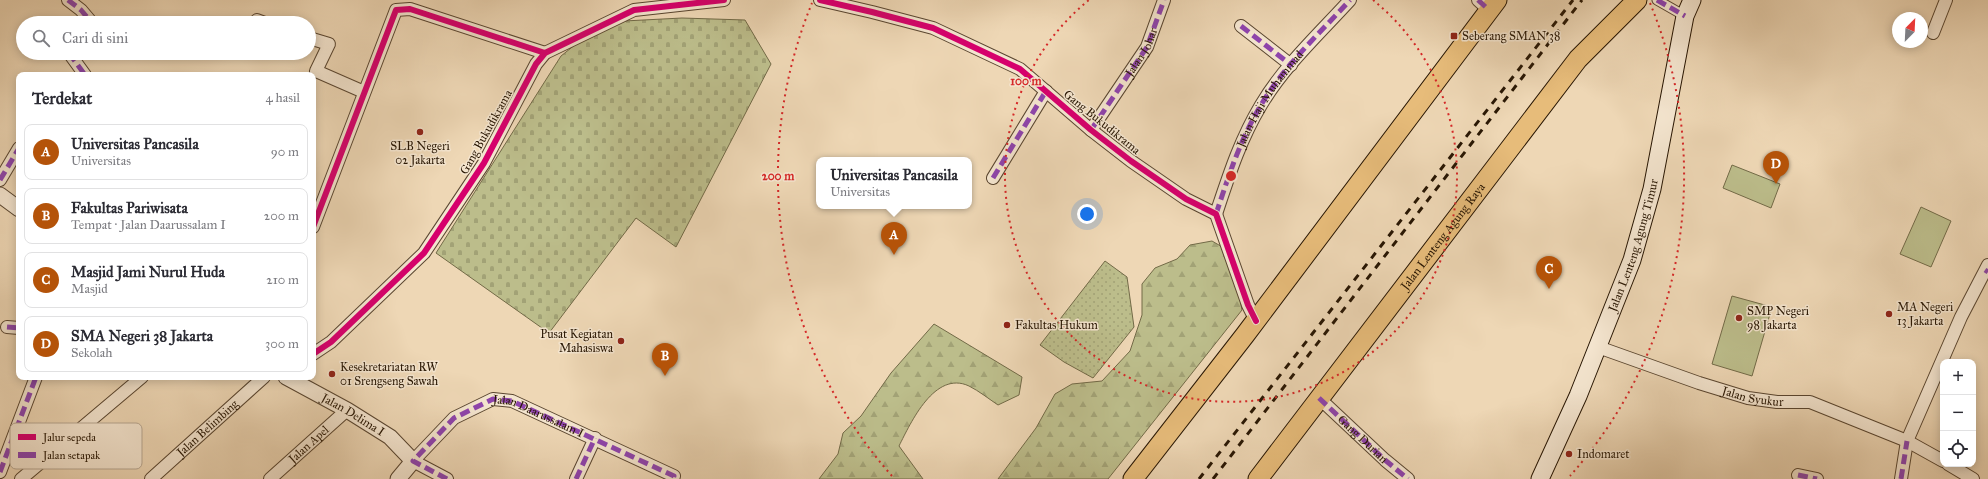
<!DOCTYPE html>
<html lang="id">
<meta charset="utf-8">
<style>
body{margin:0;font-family:"IM FELL Great Primer",serif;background:#f7f7f7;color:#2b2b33}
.controls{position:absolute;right:12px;bottom:12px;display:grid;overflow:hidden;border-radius:8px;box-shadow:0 2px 10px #0003}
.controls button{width:36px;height:36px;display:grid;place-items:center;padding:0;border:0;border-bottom:1px solid #e1e1e2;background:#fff;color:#2b2b33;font:20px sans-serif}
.compass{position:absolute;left:1892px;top:12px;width:36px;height:36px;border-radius:50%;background:#fff;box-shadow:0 2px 10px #0003;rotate:24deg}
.you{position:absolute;left:1087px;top:214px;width:14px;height:14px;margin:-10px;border:3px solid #fff;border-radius:50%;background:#1a73e8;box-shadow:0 0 0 6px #1a73e833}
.badge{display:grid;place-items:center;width:26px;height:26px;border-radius:50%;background:#b45309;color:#fff;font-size:13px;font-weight:700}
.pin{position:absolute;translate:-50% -33px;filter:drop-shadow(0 1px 2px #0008)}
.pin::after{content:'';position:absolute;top:21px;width:14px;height:12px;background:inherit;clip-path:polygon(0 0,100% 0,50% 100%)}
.popup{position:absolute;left:816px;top:157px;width:156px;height:52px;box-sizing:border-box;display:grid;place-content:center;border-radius:8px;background:#fff;filter:drop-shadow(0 1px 3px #0005);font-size:13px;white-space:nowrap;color:#7c7c81}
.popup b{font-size:15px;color:#2b2b33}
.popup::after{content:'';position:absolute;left:50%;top:100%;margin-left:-8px;border:8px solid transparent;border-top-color:#fff}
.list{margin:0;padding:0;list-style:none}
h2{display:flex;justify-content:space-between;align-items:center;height:52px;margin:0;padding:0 16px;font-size:17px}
h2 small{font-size:13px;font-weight:400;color:#7c7c81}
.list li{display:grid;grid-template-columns:26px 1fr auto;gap:12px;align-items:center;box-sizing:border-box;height:56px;margin:0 8px 8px;padding:0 8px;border:1px solid #e1e1e2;border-radius:8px}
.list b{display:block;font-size:15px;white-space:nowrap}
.list p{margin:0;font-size:13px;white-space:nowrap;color:#7c7c81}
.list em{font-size:13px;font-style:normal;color:#7c7c81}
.icon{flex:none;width:22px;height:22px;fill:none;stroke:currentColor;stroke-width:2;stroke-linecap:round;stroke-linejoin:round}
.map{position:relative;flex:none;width:1988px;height:479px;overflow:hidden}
.search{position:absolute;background:#fff;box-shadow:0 2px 10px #0003;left:16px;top:16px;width:300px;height:44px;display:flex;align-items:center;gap:10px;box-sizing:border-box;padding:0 14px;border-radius:22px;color:#7c7c81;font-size:15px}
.panel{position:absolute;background:#fff;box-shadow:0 2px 10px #0003;left:16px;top:72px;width:300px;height:308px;border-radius:8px}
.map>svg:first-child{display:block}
.grass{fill:#bcbd8b;stroke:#726a47}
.forest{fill:url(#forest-firs);stroke:#726a47}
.cemetery{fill:url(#cemetery-stones);stroke:#726a47}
.garden{fill:url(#garden-dots);stroke:#726a47}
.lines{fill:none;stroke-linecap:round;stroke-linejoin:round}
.pedestrian-casing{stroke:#5a4630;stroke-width:11}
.minor-casing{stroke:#5a4630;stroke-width:14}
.tertiary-casing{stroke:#5a4630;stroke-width:17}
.secondary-casing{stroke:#281603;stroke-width:19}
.primary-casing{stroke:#281603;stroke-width:21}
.pedestrian{stroke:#f4e5cf;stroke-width:9}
.minor{stroke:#f4e5cf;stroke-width:12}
.tertiary{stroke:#f4e5cf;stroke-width:15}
.secondary{stroke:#f4e5cf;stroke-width:17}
.primary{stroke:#e7bc7a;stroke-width:19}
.rail{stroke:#281603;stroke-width:3;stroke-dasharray:7 7;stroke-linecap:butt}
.quiet{stroke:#8e44ad;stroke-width:5;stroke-dasharray:10 5;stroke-linecap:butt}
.cycleway-casing{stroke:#f4e5cf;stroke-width:8}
.cycleway{stroke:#d6006c;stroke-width:6}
.ring{fill:none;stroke:#d62828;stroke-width:2;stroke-dasharray:2 4}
.poi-dot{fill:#8f2418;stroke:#f4e5cf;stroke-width:1.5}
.labels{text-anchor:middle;stroke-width:3;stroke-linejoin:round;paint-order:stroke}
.poi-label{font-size:12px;fill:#281603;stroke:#f4e5cf;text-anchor:start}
.street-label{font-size:12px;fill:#281603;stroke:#f4e5cf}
.key{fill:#f4e5cf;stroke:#b7a792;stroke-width:1}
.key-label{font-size:11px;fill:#281603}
.centre{fill:#d62828;stroke:#f4e5cf;stroke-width:2}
.ring-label{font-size:12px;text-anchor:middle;font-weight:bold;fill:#d62828;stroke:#f4e5cf;stroke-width:3;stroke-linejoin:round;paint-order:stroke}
</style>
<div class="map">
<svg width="1988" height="479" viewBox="0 0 1988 479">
<defs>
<pattern id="forest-firs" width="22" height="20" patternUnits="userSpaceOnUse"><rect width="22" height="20" fill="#bcbd8b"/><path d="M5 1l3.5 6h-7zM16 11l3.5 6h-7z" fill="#a2a276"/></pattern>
<pattern id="cemetery-stones" width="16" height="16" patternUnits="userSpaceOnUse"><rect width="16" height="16" fill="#bcbd8b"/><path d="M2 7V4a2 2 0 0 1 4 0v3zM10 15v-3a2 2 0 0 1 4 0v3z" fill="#a2a276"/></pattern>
<pattern id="garden-dots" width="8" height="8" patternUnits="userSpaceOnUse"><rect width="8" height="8" fill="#bcbd8b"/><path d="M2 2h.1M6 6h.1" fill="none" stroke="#a2a276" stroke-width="1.8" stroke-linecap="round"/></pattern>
</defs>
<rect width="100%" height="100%" fill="#eed7b5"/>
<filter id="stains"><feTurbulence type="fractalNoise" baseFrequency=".005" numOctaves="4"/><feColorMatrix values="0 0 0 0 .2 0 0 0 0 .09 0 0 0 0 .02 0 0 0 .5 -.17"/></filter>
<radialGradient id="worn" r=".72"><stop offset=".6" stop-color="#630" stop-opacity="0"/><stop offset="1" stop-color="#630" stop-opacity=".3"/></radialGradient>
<!-- grass -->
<path class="grass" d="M1732 165 1780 184 1771 208 1723 188Z
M1921 207 1951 221 1931 267 1900 254Z
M1732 296 1772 307 1752 376 1712 364Z"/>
<!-- forest -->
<path class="forest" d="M1212 241 1224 248 1234 269 1242 310 1108 479H998L1036 428 1055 394 1072 384 1102 381 1130 351 1142 315V284L1155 268 1177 259 1190 245Z
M934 324 1022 377 1019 395 998 405C989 399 979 391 969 386 935 370 911 422 899 446L923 479H819L838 454 843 433 861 416 891 373Z"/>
<!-- cemetery -->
<path class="cemetery" d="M682 18 745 20 771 64 676 247 636 218 549 333 436 253 561 56 576 44 624 21Z"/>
<!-- garden -->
<path class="garden" d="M1105 261 1127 277 1134 327 1093 378 1064 362 1040 345Z"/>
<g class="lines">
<!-- pedestrian casing -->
<g class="pedestrian-casing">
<path id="pedestrian" d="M1657 0 1685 16"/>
</g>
<!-- minor casing -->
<g class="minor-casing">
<g id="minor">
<path d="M68 0 81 10 92 23"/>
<path d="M820 0 872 12 933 28 1020 69 1091 130 1131 161 1186 199 1216 214 1248 305 1256 321"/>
<path d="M1478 0 1489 10"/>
<path d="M257 20 265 23"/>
<path d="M1241 26 1291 65"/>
<path d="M1933 33 1946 0"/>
<path d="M309 38 329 44 316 71 364 92"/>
<path d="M69 53 85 75"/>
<path d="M1091 130 1147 47 1164 0"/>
<path d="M993 178 1046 91"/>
<path d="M0 180 19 148"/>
<path id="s1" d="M1216 214C1229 175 1240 140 1261 105 1284 66 1320 33 1350 0"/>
<path d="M313 227 396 10 410 9 545 53"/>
<path d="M7 327 19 328"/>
<path id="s2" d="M1598 347 1699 383 1748 398 1777 402H1810L1907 441 1943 461"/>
<path d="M313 354 331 342 424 253 484 163 536 64 545 53 634 10 724 0"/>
<path d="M1319 398 1385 460 1408 479"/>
<path d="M1948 464 1973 479"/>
<path d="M0 472 36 377"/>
<path d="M1798 475 1817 479"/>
<path d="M21 479 142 377"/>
<path id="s3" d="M151 479 264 377"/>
<path id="s4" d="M270 479 347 410"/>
<path d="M447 479 413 461 454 418 493 399 512 401 674 476 673 479"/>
<path d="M576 479 595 438"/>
<path d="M1901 479 1907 441 1961 317 1988 265"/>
</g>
</g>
<!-- tertiary casing -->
<g class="tertiary-casing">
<g id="tertiary">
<path d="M0 195 19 209"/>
<path id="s5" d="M286 377 347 410 390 437 413 461 398 479"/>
</g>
</g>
<!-- secondary casing -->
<g class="secondary-casing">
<g id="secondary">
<path id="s6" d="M1540 479 1578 396 1632 260 1652 189 1685 16 1692 0"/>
</g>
</g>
<!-- primary casing -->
<g class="primary-casing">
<g id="primary">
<path d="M1133 479 1245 335 1497 0"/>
<path id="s7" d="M1258 479 1578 59 1637 0"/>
</g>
</g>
<!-- pedestrian -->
<use href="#pedestrian" class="pedestrian"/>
<!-- minor -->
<use href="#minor" class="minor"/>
<!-- tertiary -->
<use href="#tertiary" class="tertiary"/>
<!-- secondary -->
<use href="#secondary" class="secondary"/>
<!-- primary -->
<use href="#primary" class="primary"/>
<!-- rail -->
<path class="rail" d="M1199 479 1573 0
M1213 479 1582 0"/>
<!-- quiet -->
<g class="quiet">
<path d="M68 0 81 10 92 23"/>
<path d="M1478 0 1489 10"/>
<path d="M1657 0 1685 16"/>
<path d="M1241 26 1291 65"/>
<path d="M69 53 85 75"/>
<path id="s8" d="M1091 130 1147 47 1164 0"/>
<path d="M993 178 1046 91"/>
<path d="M0 180 19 148"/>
<path d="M1216 214C1229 175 1240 140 1261 105 1284 66 1320 33 1350 0"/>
<path d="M1985 270 1988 272"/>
<path d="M7 327 19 328"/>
<path id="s9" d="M1319 398 1385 460 1408 479"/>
<path d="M0 472 36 377"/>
<path d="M1798 475 1817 479"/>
<path id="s10" d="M447 479 413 461 454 418 493 399 512 401 674 476 673 479"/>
<path d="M576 479 595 438"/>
<path d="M1901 479 1907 441"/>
</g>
<!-- cycleway casing -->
<g class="cycleway-casing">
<path id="cycleway" d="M820 0 872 12 933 28 1020 69 1091 130 1131 161 1186 199 1216 214 1248 305 1256 321
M313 227 396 10 410 9 545 53
M313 354 331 342 424 253 484 163 536 64 545 53 634 10 724 0"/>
</g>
<!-- cycleway -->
<use href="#cycleway" class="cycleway"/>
</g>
<!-- distance rings -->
<g class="ring">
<path d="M1373 0A226 226 0 1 1 1089 0"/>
<path d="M892 476A453 453 0 0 1 812 3M1650 3A453 453 0 0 1 1570 476"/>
</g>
<!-- markers -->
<g class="poi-dot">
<rect x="1450" y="32" width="8" height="8" rx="2"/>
<circle cx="420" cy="132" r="4"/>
<circle cx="1889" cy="314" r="4"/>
<circle cx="1739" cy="318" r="4"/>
<circle cx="1007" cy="325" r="4"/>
<circle cx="621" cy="341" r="4"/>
<circle cx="332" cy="374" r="4"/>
<circle cx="1569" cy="454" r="4"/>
</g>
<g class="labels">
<!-- poi labels -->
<g class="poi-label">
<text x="1462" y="40">Seberang SMAN 38</text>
<text x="420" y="150" text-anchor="middle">SLB Negeri<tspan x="420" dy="14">02 Jakarta</tspan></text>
<text x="1897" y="311">MA Negeri<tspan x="1897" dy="14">13 Jakarta</tspan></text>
<text x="1747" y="315">SMP Negeri<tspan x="1747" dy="14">98 Jakarta</tspan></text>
<text x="1015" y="329">Fakultas Hukum</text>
<text x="613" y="338" text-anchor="end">Pusat Kegiatan<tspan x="613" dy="14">Mahasiswa</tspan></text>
<text x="340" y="371">Kesekretariatan RW<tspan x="340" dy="14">01 Srengseng Sawah</tspan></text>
<text x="1577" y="458">Indomaret</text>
</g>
<!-- street labels -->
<g class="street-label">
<text dy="4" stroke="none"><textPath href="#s8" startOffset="93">Jalan Johar</textPath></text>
<text dy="4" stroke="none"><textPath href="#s1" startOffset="128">Jalan Haji Muhammad</textPath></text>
<text transform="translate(1102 122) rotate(39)" y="4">Gang Bukudikrama</text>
<text transform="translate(486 132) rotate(-61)" y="4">Gang Bukudikrama</text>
<text dy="4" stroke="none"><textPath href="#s7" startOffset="305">Jalan Lenteng Agung Raya</textPath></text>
<text dy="4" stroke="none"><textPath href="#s6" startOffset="252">Jalan Lenteng Agung Timur</textPath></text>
<text dy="4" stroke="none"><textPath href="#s2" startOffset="163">Jalan Syukur</textPath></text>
<text dy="4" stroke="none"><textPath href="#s5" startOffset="77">Jalan Delima I</textPath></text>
<text dy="4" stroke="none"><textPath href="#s10" startOffset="190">Jalan Daarussalam I</textPath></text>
<text dy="4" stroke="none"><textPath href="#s3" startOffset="76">Jalan Belimbing</textPath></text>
<text dy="4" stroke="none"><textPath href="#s9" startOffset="60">Gang Durian</textPath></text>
<text dy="4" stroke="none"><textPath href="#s4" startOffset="52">Jalan Apel</textPath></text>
</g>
</g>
<!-- legend -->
<rect x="10" y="423" width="132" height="46" rx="6" class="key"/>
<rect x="18" y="434" width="18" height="6" fill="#d6006c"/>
<rect x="18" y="452" width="18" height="6" fill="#8e44ad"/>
<g class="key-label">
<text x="43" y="441">Jalur sepeda</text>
<text x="43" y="459">Jalan setapak</text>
</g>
<circle cx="1231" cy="176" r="6" class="centre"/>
<g class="ring-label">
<text x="1026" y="85">100 m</text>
<text x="778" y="180">200 m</text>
</g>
<rect width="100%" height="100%" filter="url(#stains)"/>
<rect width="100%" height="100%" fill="url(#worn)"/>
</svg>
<div class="controls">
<button>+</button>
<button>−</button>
<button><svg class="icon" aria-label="locate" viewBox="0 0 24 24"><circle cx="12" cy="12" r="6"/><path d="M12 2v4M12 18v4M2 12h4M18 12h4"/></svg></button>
</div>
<svg class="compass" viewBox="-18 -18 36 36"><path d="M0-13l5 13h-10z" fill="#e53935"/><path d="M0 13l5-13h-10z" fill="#7c7c81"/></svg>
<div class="you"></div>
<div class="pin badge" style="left:894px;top:255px">A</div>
<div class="popup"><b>Universitas Pancasila</b>Universitas</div>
<div class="pin badge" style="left:665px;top:376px">B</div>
<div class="pin badge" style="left:1549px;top:289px">C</div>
<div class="pin badge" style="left:1776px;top:184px">D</div>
<div class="search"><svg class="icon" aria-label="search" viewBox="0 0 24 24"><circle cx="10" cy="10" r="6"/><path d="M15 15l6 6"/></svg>Cari di sini</div>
<section class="panel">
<h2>Terdekat<small>4 hasil</small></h2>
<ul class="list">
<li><span class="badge">A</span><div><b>Universitas Pancasila</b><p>Universitas</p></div><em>90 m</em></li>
<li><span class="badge">B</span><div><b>Fakultas Pariwisata</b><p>Tempat · Jalan Daarussalam I</p></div><em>200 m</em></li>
<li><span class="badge">C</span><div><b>Masjid Jami Nurul Huda</b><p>Masjid</p></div><em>210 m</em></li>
<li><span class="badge">D</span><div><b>SMA Negeri 38 Jakarta</b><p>Sekolah</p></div><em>300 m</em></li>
</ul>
</section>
</div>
